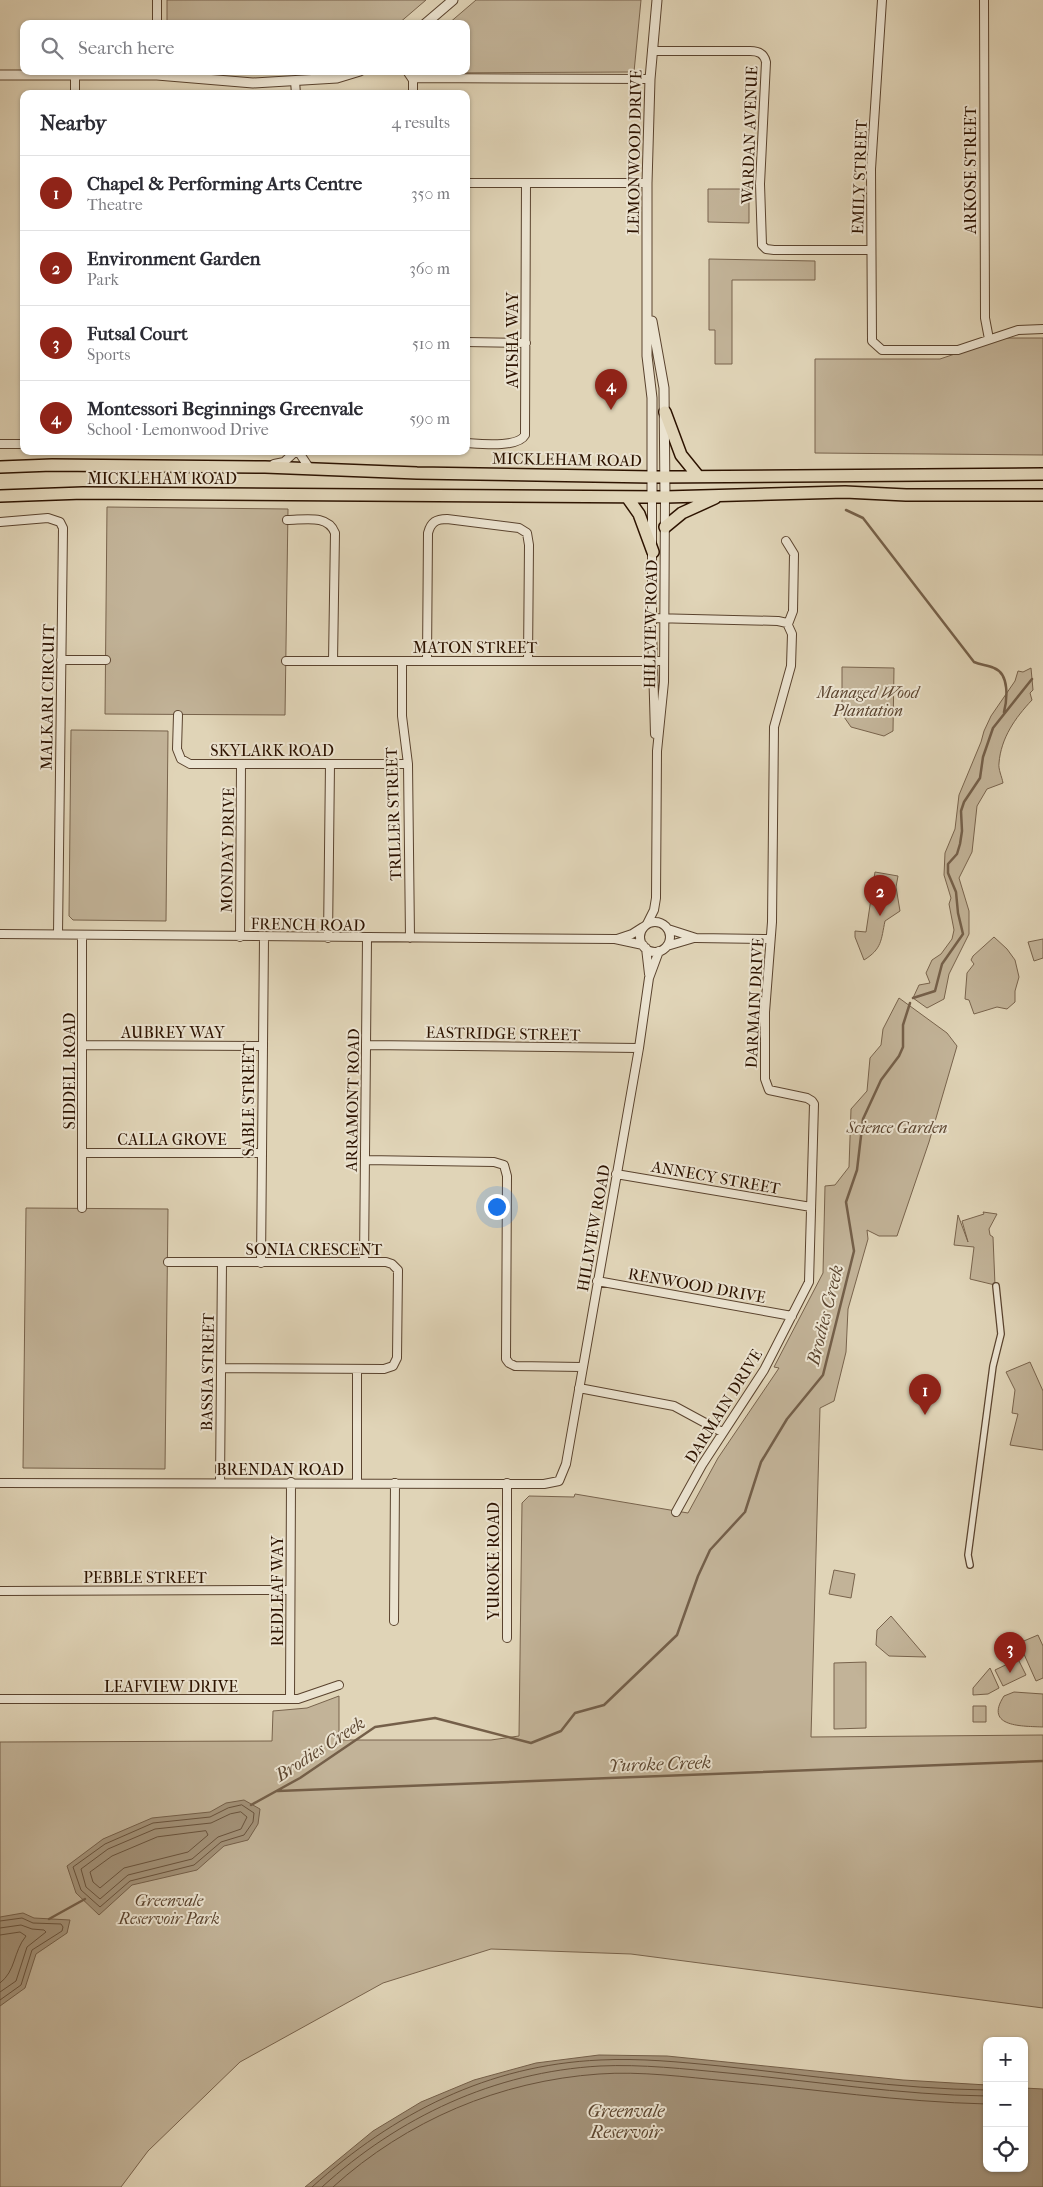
<!DOCTYPE html>
<meta charset="utf-8">
<style>
body{margin:0;font-family:"IM FELL French Canon",serif;background:#f7f7f7;color:#2b2b33}
.controls{position:absolute;right:15px;bottom:15px;display:grid;overflow:hidden;border-radius:10px;box-shadow:0 1px 4px #0004}
.controls button{width:45px;height:45px;display:grid;place-items:center;padding:0;border:0;border-bottom:1px solid #e1e1e2;background:#fff;color:#2b2b33;font:25px sans-serif}
.you{position:absolute;left:496px;top:1206px;width:18px;height:18px;margin:-12px;border:4px solid #fff;border-radius:50%;background:#1a73e8;box-shadow:0 0 0 8px #1a73e833}
.badge{display:grid;place-items:center;width:32px;height:32px;border-radius:50%;background:#8f2418;color:#fff;font-size:16px;font-weight:700}
.pin{position:absolute;translate:-50% -41px;filter:drop-shadow(0 1px 2px #0008)}
.pin::after{content:'';position:absolute;top:26px;width:18px;height:15px;background:inherit;clip-path:polygon(0 0,100% 0,50% 100%)}
.list{margin:0;padding:0;list-style:none}
h2{display:flex;justify-content:space-between;align-items:center;height:65px;margin:0;padding:0 20px;font-size:21px}
h2 small{font-size:16px;font-weight:400;color:#7c7c81}
.list li{display:grid;grid-template-columns:32px 1fr auto;gap:15px;align-items:center;box-sizing:border-box;height:75px;padding:0 20px;border-top:1px solid #e1e1e2}
.list b{display:block;font-size:19px;white-space:nowrap}
.list p{margin:0;font-size:16px;white-space:nowrap;color:#7c7c81}
.list em{font-size:16px;font-style:normal;color:#7c7c81}
.icon{flex:none;width:28px;height:28px;fill:none;stroke:currentColor;stroke-width:2;stroke-linecap:round;stroke-linejoin:round}
.map{position:relative;flex:none;width:1043px;height:2187px;overflow:hidden}
.search{position:absolute;background:#fff;box-shadow:0 1px 4px #0004;left:20px;top:20px;width:450px;height:55px;display:flex;align-items:center;gap:12px;box-sizing:border-box;padding:0 18px;border-radius:10px;color:#7c7c81;font-size:19px}
.panel{position:absolute;background:#fff;box-shadow:0 1px 4px #0004;left:20px;top:90px;width:450px;height:365px;border-radius:10px}
.map>svg:first-child{display:block}
.green{fill:#c2b398;stroke:#78634c}
.water{fill:#a39279;stroke:#745f49}
.lines{fill:none;stroke-linecap:round;stroke-linejoin:round}
.shore{stroke:#68523c;stroke-width:1}
.stream{stroke:#745f49;stroke-width:2.5}
.pedestrian-casing{stroke:#5a432e;stroke-width:8}
.minor-casing{stroke:#5a432e;stroke-width:10}
.tertiary-casing{stroke:#5a432e;stroke-width:11}
.primary-casing{stroke:#2d1300;stroke-width:14}
.pedestrian{stroke:#ebe3d0;stroke-width:5.5}
.minor{stroke:#ebe3d0;stroke-width:8}
.tertiary{stroke:#ebe3d0;stroke-width:9}
.primary{stroke:#e0d4b7;stroke-width:11}
.labels{text-anchor:middle;stroke-width:4;stroke-linejoin:round;paint-order:stroke}
.street-label{font-size:16px;fill:#2d1300;stroke:#ebe3d0}
.park-label{font-size:16px;font-style:italic;fill:#5a432e;stroke:#ebe3d0}
.water-label{font-size:18px;font-style:italic;fill:#5c4630;stroke:#ebe3d0}
</style>
<div class="map">
<svg width="1043" height="2187" viewBox="0 0 1043 2187">
<rect width="100%" height="100%" fill="#e0d4b7"/>
<filter id="stains"><feTurbulence type="fractalNoise" baseFrequency=".004" numOctaves="4"/><feColorMatrix values="0 0 0 0 .2 0 0 0 0 .09 0 0 0 0 .02 0 0 0 .5 -.17"/></filter>
<radialGradient id="worn" r=".72"><stop offset=".6" stop-color="#630" stop-opacity="0"/><stop offset="1" stop-color="#630" stop-opacity=".3"/></radialGradient>
<!-- green -->
<path class="green" d="M167 0H426L398 24H167Z
M476 0H641L634 72 422 73 421 71H466V24H448Z
M708 189H749V223L708 222Z
M709 259 815 261V280H732V364H715V330H709Z
M1002 338H1043V455L815 453V359H940Z
M107 507 288 509 285 715 105 714Z
M842 667 894 668 893 731 884 736 851 727 842 714Z
M1031 668 1033 690 1030 693 1032 700C1015 718 1001 738 999 763 998 769 1002 777 1003 783L987 789 977 806 972 852 959 878 969 911V934L949 974 944 999 927 1008 913 998 919 985 930 983 926 973 932 960 941 954 952 939 954 930 949 904 951 898 944 875 945 853 955 829 959 795 981 742 984 731 991 716 1015 681 1018 671 1023 672Z
M71 730 168 731 166 921 73 920 69 916Z
M875 872 898 876 896 887 900 911 885 921C881 940 882 949 864 960L855 937V931L866 932Z
M994 937 1007 949 1015 960 1019 977 1015 991V1002L1007 1009 997 1007 974 1014 969 1000 965 999 967 973 974 964 971 960 973 956Z
M1043 939V958L1034 961 1028 942Z
M899 998 947 1033 957 1046 929 1142 897 1236H879L867 1230 868 1239 848 1309 846 1352 834 1401 820 1408 811 1737 1043 1735V2008L631 1954 491 1949 383 1983 240 2062 148 2151 121 2187H0V1742L272 1741 273 1711 307 1708 339 1696V1740H491L519 1736 522 1503 529 1496 574 1497 575 1494 688 1513 718 1458 775 1374 779 1368 774 1367 823 1273 825 1186 835 1185 849 1167 851 1109 867 1091 870 1058 881 1045 883 1029Z
M26 1208 168 1209 165 1469 23 1468Z
M983 1212 997 1214 989 1229 990 1235 993 1237 995 1285 970 1279 974 1247 954 1245 958 1215 968 1242 962 1221 984 1214Z
M1030 1362 1043 1391V1450L1010 1445 1018 1414 1012 1413 1015 1390 1006 1372Z
M834 1570 855 1574 851 1598 829 1594Z
M891 1616 926 1657 889 1656 876 1645 877 1630Z
M1038 1635 1043 1646V1678L1036 1681 1019 1643Z
M1018 1659 1026 1675 1003 1686 995 1670Z
M866 1662V1728L834 1729V1663Z
M990 1668 999 1688 988 1694 973 1695V1688Z
M1014 1692 1043 1694V1727C1024 1726 983 1728 1004 1696Z
M973 1706H986V1722H973Z"/>
<!-- water -->
<path class="water" d="M244 1800 260 1809 258 1824 248 1840 224 1846 197 1870 132 1885 99 1915 76 1893 67 1866 103 1839 152 1818 210 1812 226 1803Z
M23 1913 34 1918 70 1920 67 1933 36 1954 25 1988 0 2006V1917Z
M599 2055 667 2056 903 2080 987 2085V2168H1024V2088L1043 2089V2187H305L373 2131 421 2102 474 2080 536 2063Z"/>
<g class="lines">
<!-- shore -->
<path class="shore" d="M242 1805 254 1813 253 1822 244 1835 221 1842 194 1865 130 1881 100 1907 81 1890 73 1867 105 1844 153 1823 210 1817 228 1808Z
M241 1812 247 1817 241 1829 218 1837 192 1859 128 1875 100 1899 86 1887 81 1869 108 1849 155 1829 211 1823 230 1814Z
M206 1831 208 1835 188 1852 124 1868 100 1888 93 1882 90 1872 112 1856 157 1837Z
M0 1921 22 1918 33 1923 61 1924 63 1927 62 1931 32 1950 21 1985 0 2000
M0 1928 21 1925 32 1929 44 1930 46 1932 27 1947 16 1981 0 1992
M0 1935 20 1932 26 1936C13 1952 16 1971 0 1983
M312 2187C394 2113 488 2065 600 2060 640 2058 680 2062 720 2066 808 2075 898 2089 987 2090
M322 2187C399 2117 494 2072 600 2066 642 2064 685 2069 728 2073 814 2081 900 2095 987 2096
M333 2187C407 2120 500 2081 599 2074 641 2071 685 2077 727 2081 813 2089 900 2102 987 2104"/>
<!-- stream -->
<path class="stream" d="M846 510 863 518 974 662C981 665 988 665 994 668 1010 674 1007 700 1004 712
M913 998 935 991 942 964 963 934 958 913 956 892 948 873V864L957 854 960 844 962 831 961 811 964 802 980 778 983 757 993 728 1032 679
M278 1791 1043 1761
M251 1805 300 1778 375 1727 435 1718 531 1743 561 1731 575 1713 604 1705 677 1635 698 1576 710 1550 745 1512 761 1462 787 1419 823 1375 854 1251 846 1202 857 1170 863 1119 881 1080 899 1056 903 1047V1025L910 1003
M49 1919 85 1899"/>
<!-- pedestrian casing -->
<g class="pedestrian-casing">
<path id="pedestrian" d="M970 1565 968 1555 993 1366 1001 1334 996 1286"/>
</g>
<!-- minor casing -->
<g class="minor-casing">
<path id="minor" d="M157 0V24
M882 0 871 169 872 341 882 350H958L1018 330 1043 329
M984 0 985 318 989 339
M652 51H750C758 51 764 53 766 62L760 184 762 245 766 249 774 250H871
M407 71 413 80V94
M412 78 650 79
M295 81 296 94
M75 94V75
M466 183H647
M466 342 526 343
M466 443C481 444 518 448 525 435L526 183
M0 444H24
M298 451 310 469
M274 464 284 462 296 451
M652 497V629L655 734
M287 520C304 520 328 514 335 533L333 661
M0 522 48 518 60 522 63 528 58 934
M786 541 794 554 793 611 788 624
M652 618 778 621 787 623 792 634 791 666 774 727 772 922 765 1012V1079L769 1090 807 1098 812 1101 814 1104 809 1282 764 1370 702 1465 676 1512
M61 660H106
M427 660 428 533C431 522 436 519 447 519L519 528 527 533 529 545 528 660
M286 661H664
M402 661V716L408 764 410 938
M178 715 177 749 181 759 190 764H408
M640 937a15 15 0 1 1 30 0a15 15 0 1 1-30 0Z
M647 924 654 910 656 898 657 751 664 682 665 497
M668 929 696 938 770 939
M0 934 615 939 643 945
M240 937 241 764
M328 938 330 764
M617 939 632 934 643 927
M667 946 694 938
M646 948 649 974
M83 1045 263 1046
M366 1045 639 1048
M82 1153H262
M365 1160 494 1162 504 1165 507 1176 506 1359 509 1363 515 1366 582 1367
M616 1174 811 1207
M82 1208V935
M168 1262H386L392 1264 398 1270 397 1358 393 1366 384 1369 221 1368
M364 1262 367 938
M261 1263 264 937
M597 1281 792 1316
M579 1388 674 1406 722 1432
M220 1482 222 1263
M0 1483 544 1484 559 1481 566 1464 639 1048 649 978 659 951
M357 1483V1369
M0 1591 290 1590
M394 1621 395 1483
M507 1638V1483
M0 1699H298L339 1685
M290 1699 291 1482"/>
</g>
<!-- tertiary casing -->
<g class="tertiary-casing">
<path id="tertiary" d="M425 24 453 0
M0 75H157L253 83 337 78 360 71
M652 321 664 388 665 497
M652 497V398L647 356V183L650 79 657 0"/>
</g>
<!-- primary casing -->
<g class="primary-casing">
<path id="primary" d="M665 412 681 455 698 476
M0 467 52 465 265 467 417 473 652 477 1043 474
M0 496 83 493 665 497 845 492 906 495H1043
M627 497 639 514 653 552
M665 527 682 513 715 498"/>
</g>
<!-- pedestrian -->
<use href="#pedestrian" class="pedestrian"/>
<!-- minor -->
<use href="#minor" class="minor"/>
<!-- tertiary -->
<use href="#tertiary" class="tertiary"/>
<!-- primary -->
<use href="#primary" class="primary"/>
</g>
<g class="labels">
<!-- street labels -->
<g class="street-label">
<text transform="translate(749 135) rotate(-88)" y="6">WARDAN AVENUE</text>
<text transform="translate(634 152) rotate(-89)" y="6">LEMONWOOD DRIVE</text>
<text transform="translate(970 170) rotate(-90)" y="6">ARKOSE STREET</text>
<text transform="translate(859 177) rotate(-88)" y="6">EMILY STREET</text>
<text transform="translate(512 340) rotate(-90)" y="6">AVISHA WAY</text>
<text transform="translate(567 459) rotate(1)" y="6">MICKLEHAM ROAD</text>
<text x="162" y="484">MICKLEHAM ROAD</text>
<text transform="translate(650 624) rotate(-89)" y="6">HILLVIEW ROAD</text>
<text x="475" y="653">MATON STREET</text>
<text transform="translate(47 697) rotate(-89)" y="6">MALKARI CIRCUIT</text>
<text x="272" y="756">SKYLARK ROAD</text>
<text transform="translate(393 814) rotate(-92)" y="6">TRILLER STREET</text>
<text transform="translate(227 850) rotate(-89)" y="6">MONDAY DRIVE</text>
<text transform="translate(308 924) rotate(1)" y="6">FRENCH ROAD</text>
<text transform="translate(754 1003) rotate(-87)" y="6">DARMAIN DRIVE</text>
<text x="173" y="1038">AUBREY WAY</text>
<text transform="translate(503 1033) rotate(1)" y="6">EASTRIDGE STREET</text>
<text transform="translate(69 1071) rotate(-90)" y="6">SIDDELL ROAD</text>
<text transform="translate(248 1100) rotate(-90)" y="6">SABLE STREET</text>
<text transform="translate(352 1100) rotate(-89)" y="6">ARRAMONT ROAD</text>
<text x="172" y="1145">CALLA GROVE</text>
<text transform="translate(716 1177) rotate(10)" y="6">ANNECY STREET</text>
<text transform="translate(593 1228) rotate(-80)" y="6">HILLVIEW ROAD</text>
<text x="314" y="1255">SONIA CRESCENT</text>
<text transform="translate(697 1285) rotate(10)" y="6">RENWOOD DRIVE</text>
<text transform="translate(207 1372) rotate(-89)" y="6">BASSIA STREET</text>
<text transform="translate(723 1406) rotate(-58)" y="6">DARMAIN DRIVE</text>
<text x="280" y="1475">BRENDAN ROAD</text>
<text transform="translate(493 1561) rotate(-90)" y="6">YUROKE ROAD</text>
<text x="145" y="1583">PEBBLE STREET</text>
<text transform="translate(277 1591) rotate(-90)" y="6">REDLEAF WAY</text>
<text x="171" y="1692">LEAFVIEW DRIVE</text>
</g>
<!-- park labels -->
<g class="park-label">
<text x="868" y="698">Managed Wood<tspan x="868" dy="18">Plantation</tspan></text>
<text x="897" y="1133">Science Garden</text>
<text x="169" y="1906">Greenvale<tspan x="169" dy="18">Reservoir Park</tspan></text>
</g>
<!-- water labels -->
<g class="water-label">
<text transform="translate(825 1315) rotate(-76)" y="6">Brodies Creek</text>
<text transform="translate(320 1749) rotate(-33)" y="6">Brodies Creek</text>
<text transform="translate(660 1764) rotate(-2)" y="6">Yuroke Creek</text>
<text x="626" y="2117">Greenvale<tspan x="626" dy="21">Reservoir</tspan></text>
</g>
</g>
<rect width="100%" height="100%" filter="url(#stains)"/>
<rect width="100%" height="100%" fill="url(#worn)"/>
</svg>
<div class="controls">
<button>+</button>
<button>−</button>
<button><svg class="icon" aria-label="locate" viewBox="0 0 24 24"><circle cx="12" cy="12" r="6"/><path d="M12 2v4M12 18v4M2 12h4M18 12h4"/></svg></button>
</div>
<div class="you"></div>
<div class="pin badge" style="left:925px;top:1415px">1</div>
<div class="pin badge" style="left:880px;top:916px">2</div>
<div class="pin badge" style="left:1010px;top:1673px">3</div>
<div class="pin badge" style="left:611px;top:410px">4</div>
<div class="search"><svg class="icon" aria-label="search" viewBox="0 0 24 24"><circle cx="10" cy="10" r="6"/><path d="M15 15l6 6"/></svg>Search here</div>
<section class="panel">
<h2>Nearby<small>4 results</small></h2>
<ul class="list">
<li><span class="badge">1</span><div><b>Chapel &amp; Performing Arts Centre</b><p>Theatre</p></div><em>350 m</em></li>
<li><span class="badge">2</span><div><b>Environment Garden</b><p>Park</p></div><em>360 m</em></li>
<li><span class="badge">3</span><div><b>Futsal Court</b><p>Sports</p></div><em>510 m</em></li>
<li><span class="badge">4</span><div><b>Montessori Beginnings Greenvale</b><p>School · Lemonwood Drive</p></div><em>590 m</em></li>
</ul>
</section>
</div>
